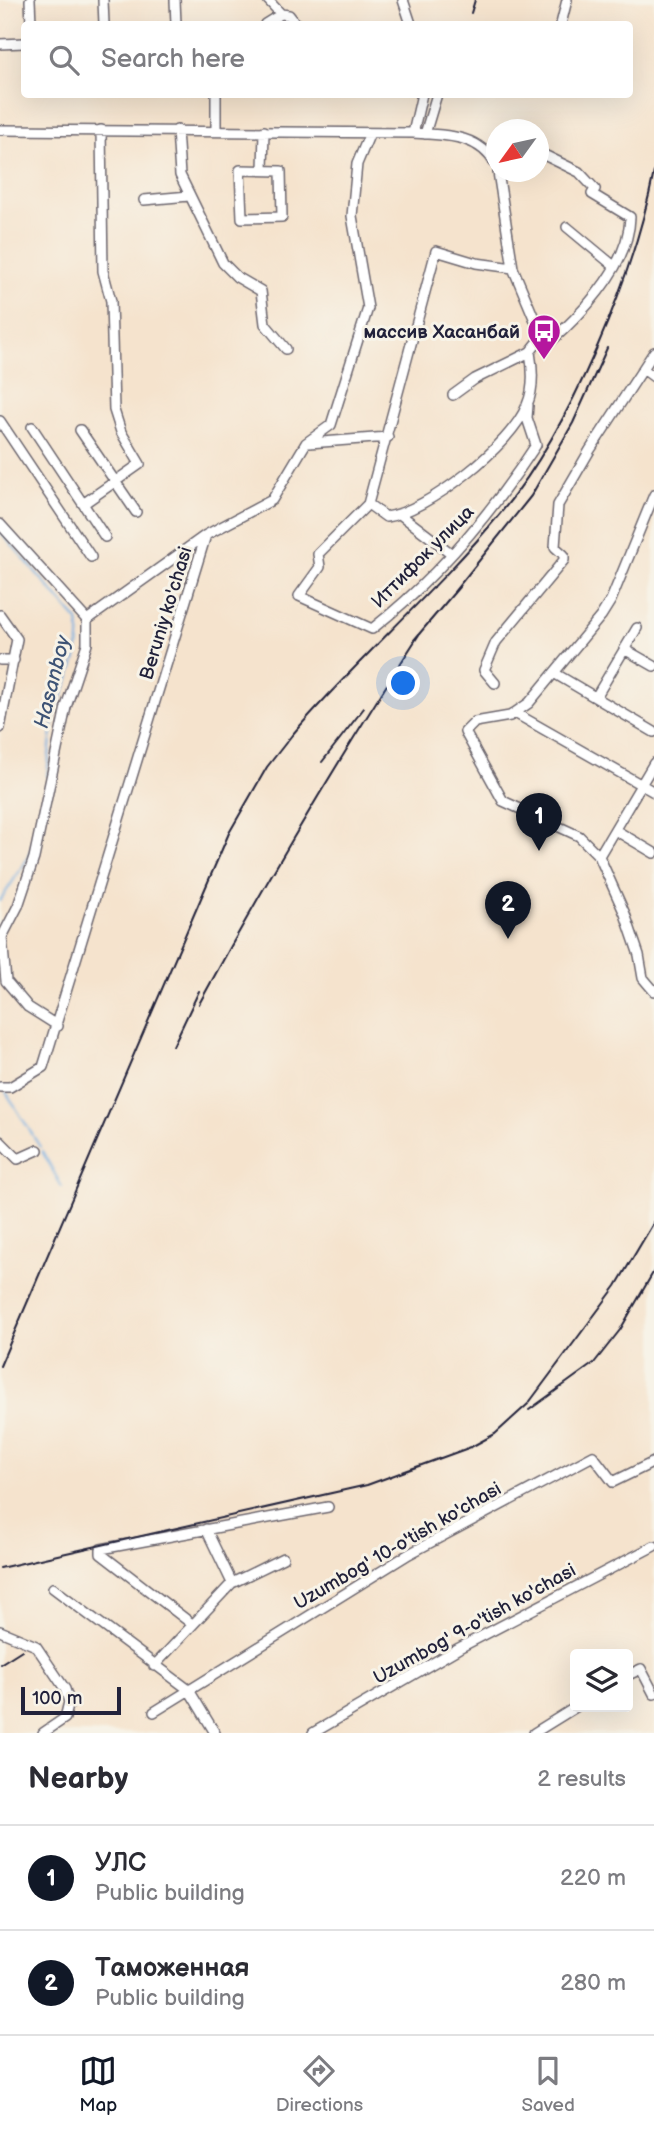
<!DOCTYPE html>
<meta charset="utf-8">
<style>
body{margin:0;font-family:"Balsamiq Sans",sans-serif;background:#f2f2f3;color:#2b2b33}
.controls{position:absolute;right:21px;bottom:21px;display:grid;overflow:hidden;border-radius:7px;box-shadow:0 7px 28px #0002}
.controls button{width:63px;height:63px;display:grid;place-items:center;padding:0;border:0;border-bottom:2px solid #e1e1e2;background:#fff;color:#2b2b33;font:35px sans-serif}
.compass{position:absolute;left:486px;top:119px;width:63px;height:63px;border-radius:50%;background:#fff;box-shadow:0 7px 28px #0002;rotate:237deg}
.scale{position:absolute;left:21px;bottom:18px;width:100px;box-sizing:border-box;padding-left:7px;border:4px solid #22223b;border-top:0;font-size:19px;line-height:24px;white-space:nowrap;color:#22223b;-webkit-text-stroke:5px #f7f3e8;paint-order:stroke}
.you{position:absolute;left:404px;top:684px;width:24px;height:24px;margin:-18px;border:5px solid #fff;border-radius:50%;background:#1a73e8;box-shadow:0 0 0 10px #1a73e833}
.badge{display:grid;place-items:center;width:46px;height:46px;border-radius:50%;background:#111827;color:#fff;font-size:23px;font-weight:700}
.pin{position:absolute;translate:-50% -58px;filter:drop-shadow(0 2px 4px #0008)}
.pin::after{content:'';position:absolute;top:37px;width:24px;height:21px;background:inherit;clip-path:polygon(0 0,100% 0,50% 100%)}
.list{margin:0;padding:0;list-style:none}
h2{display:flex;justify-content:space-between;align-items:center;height:91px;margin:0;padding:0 28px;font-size:30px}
h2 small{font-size:23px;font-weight:400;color:#7c7c81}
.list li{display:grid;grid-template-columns:46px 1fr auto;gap:21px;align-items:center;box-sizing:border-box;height:105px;padding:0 28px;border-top:2px solid #e1e1e2}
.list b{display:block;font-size:26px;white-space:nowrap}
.list p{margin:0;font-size:23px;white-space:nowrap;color:#7c7c81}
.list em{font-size:23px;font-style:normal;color:#7c7c81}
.icon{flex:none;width:38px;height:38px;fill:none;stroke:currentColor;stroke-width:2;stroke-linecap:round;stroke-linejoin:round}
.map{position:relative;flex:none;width:654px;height:1733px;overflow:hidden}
.search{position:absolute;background:#fff;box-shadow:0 7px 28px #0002;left:21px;right:21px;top:21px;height:77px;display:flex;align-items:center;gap:18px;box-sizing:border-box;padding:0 24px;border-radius:7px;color:#7c7c81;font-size:26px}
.sheet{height:301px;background:#fff}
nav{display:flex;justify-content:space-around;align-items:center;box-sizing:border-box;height:98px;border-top:2px solid #e1e1e2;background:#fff;font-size:19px;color:#7c7c81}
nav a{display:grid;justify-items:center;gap:4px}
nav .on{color:#111827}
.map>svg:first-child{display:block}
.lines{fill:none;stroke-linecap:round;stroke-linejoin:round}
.stream{stroke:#70ade2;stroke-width:2}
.minor-casing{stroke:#6c666e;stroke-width:12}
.minor{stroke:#fff;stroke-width:9}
.rail{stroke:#22223b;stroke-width:2}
.labels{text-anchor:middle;stroke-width:6;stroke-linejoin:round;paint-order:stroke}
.poi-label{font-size:19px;font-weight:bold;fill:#22223b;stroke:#f7f3e8;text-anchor:end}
.street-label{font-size:19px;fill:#22223b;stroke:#f7f3e8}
.water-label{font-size:21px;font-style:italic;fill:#3d5375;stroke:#f7f3e8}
</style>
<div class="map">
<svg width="654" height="1733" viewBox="0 0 654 1733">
<rect width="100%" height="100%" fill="#f7f3e8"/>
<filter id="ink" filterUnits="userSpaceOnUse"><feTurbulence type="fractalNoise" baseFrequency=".0143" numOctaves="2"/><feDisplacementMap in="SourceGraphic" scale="14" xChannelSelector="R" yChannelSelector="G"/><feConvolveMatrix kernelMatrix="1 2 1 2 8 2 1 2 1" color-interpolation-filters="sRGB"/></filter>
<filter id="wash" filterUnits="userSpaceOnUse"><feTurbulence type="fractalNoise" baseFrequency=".00686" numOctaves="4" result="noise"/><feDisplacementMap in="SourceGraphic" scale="28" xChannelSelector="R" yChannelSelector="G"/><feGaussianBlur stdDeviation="1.57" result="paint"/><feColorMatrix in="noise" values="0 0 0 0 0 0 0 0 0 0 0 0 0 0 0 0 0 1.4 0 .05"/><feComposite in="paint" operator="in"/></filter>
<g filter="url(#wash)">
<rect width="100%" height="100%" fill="#f5e3cd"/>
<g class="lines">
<!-- stream -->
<path class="stream" d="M0 531 78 621C85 658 62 687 54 721 50 739 49 758 47 776
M0 901 28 858 34 840
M6 1092 40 1147
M42 1151 62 1187"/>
</g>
</g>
<g filter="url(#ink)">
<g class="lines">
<!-- minor casing -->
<g class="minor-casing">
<path id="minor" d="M30 0 31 24
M103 0 104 24
M175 0 176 24
M403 0 411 24
M281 14 289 15 296 24
M265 24 281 14 268 0
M561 24 567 0
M0 44 24 43
M216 94V130
M0 130 413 133C446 135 479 134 496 165
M177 130 180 175 223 263 237 277 261 291 265 324 286 349
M413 133 422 94
M425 134 437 94
M240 170 281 171 282 217 242 218Z
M263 170 264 131
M498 172 513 268 542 337 549 343C583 313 629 266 630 217L592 194 595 189 579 172 538 152
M144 200 189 196
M567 227 614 266
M513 268 476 263 436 251 368 504 318 554 320 567 299 596 372 629C438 577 491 514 536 445L527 418 528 405
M643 369 654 377
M453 395 475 379 530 352
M0 421 91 557
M32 427 105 537
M80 430 136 512
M309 443 388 437
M654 495 611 600 601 616 529 703 510 716 475 722 465 732 503 801 579 836 599 856 625 914 639 955 643 978 654 991
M83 504 140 464 121 432 114 410 111 301 103 271 101 130
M368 504 386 517C426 512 512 445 527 405 534 389 533 369 530 352L542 337
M401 515 452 554
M0 524 87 620
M0 615 17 639 0 728
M87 620 206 535
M626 650 654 666
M0 660H14
M554 673 654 732
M495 683 484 670 496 642 564 560V555L555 547 558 505 590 450 654 352
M596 697 637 628
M515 713 654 792
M615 830 654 853
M599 856 654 763
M58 1026 28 1007 6 981 2 937 18 906 34 858 66 707 87 644V620
M0 1087H10L43 1067 206 535 272 500 306 443 331 425 368 308 352 216 357 164 370 133
M0 1141 18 1159 38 1150
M206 1529 232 1583
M53 1588 189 1690 215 1733
M192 1624 101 1554V1549L328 1507
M0 1631 36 1646 65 1689 69 1702 65 1718 43 1733
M154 1666 232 1583 283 1558
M628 1675 641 1669 654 1694
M154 1712 409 1554 593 1456 613 1482 654 1462
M313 1733 459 1648 654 1546
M534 1733 576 1707"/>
</g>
<!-- minor -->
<use href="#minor" class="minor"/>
<!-- rail -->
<path class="rail" d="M471 13 475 0
M454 592 531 496 573 423 607 348
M414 640 459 587
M322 762 364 708
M199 1004C268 877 342 754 420 633
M173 1046 199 991
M0 1366 229 833 267 767 292 735C359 657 438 590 503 510 571 427 633 277 654 172
M529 1410 594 1363 620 1330 654 1271
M0 1568 367 1485 471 1447 495 1434 528 1404 616 1286 654 1222
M0 1664 22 1650"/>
</g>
</g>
<!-- icons -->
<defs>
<g id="bus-pin" transform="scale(1.75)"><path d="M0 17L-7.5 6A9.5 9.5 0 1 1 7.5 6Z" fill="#b5179e" stroke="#f7f3e8"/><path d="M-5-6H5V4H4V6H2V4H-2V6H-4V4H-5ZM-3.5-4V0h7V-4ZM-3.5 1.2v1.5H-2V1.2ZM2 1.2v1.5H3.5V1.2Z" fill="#fff"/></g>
</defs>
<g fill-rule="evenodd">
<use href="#bus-pin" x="544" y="331"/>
</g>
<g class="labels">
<!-- poi labels -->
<g class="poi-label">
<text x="520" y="338">массив Хасанбай</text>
</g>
<!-- street labels -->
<g class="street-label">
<text transform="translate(422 556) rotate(-45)" y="7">Иттифок улица</text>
<text transform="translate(165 613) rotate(-73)" y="7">Beruniy ko'chasi</text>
<text transform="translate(397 1545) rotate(-30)" y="7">Uzumbog' 10-o'tish ko'chasi</text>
<text transform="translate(474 1623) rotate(-29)" y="7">Uzumbog' 9-o'tish ko'chasi</text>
</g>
<!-- water labels -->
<g class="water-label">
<text transform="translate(52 682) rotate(-76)" y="7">Hasanboy</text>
</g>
</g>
</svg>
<div class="controls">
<button><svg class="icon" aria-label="layers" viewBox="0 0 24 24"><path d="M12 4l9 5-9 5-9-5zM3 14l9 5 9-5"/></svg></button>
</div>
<svg class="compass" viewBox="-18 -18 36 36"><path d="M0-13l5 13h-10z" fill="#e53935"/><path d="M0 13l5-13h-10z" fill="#7c7c81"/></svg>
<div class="scale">100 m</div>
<div class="you"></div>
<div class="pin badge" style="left:539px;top:851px">1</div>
<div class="pin badge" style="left:508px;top:939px">2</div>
<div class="search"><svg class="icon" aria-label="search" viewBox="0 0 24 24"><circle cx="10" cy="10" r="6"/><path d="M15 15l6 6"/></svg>Search here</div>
</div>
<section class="sheet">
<h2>Nearby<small>2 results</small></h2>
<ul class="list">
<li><span class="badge">1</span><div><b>УЛС</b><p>Public building</p></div><em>220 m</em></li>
<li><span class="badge">2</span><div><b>Таможенная</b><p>Public building</p></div><em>280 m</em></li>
</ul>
</section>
<nav>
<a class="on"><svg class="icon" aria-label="map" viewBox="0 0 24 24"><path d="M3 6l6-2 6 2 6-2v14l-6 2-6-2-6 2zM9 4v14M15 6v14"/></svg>Map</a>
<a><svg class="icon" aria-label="directions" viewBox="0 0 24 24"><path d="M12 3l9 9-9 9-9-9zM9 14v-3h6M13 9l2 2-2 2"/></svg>Directions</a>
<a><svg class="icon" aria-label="saved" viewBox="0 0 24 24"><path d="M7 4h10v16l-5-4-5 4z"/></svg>Saved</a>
</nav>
